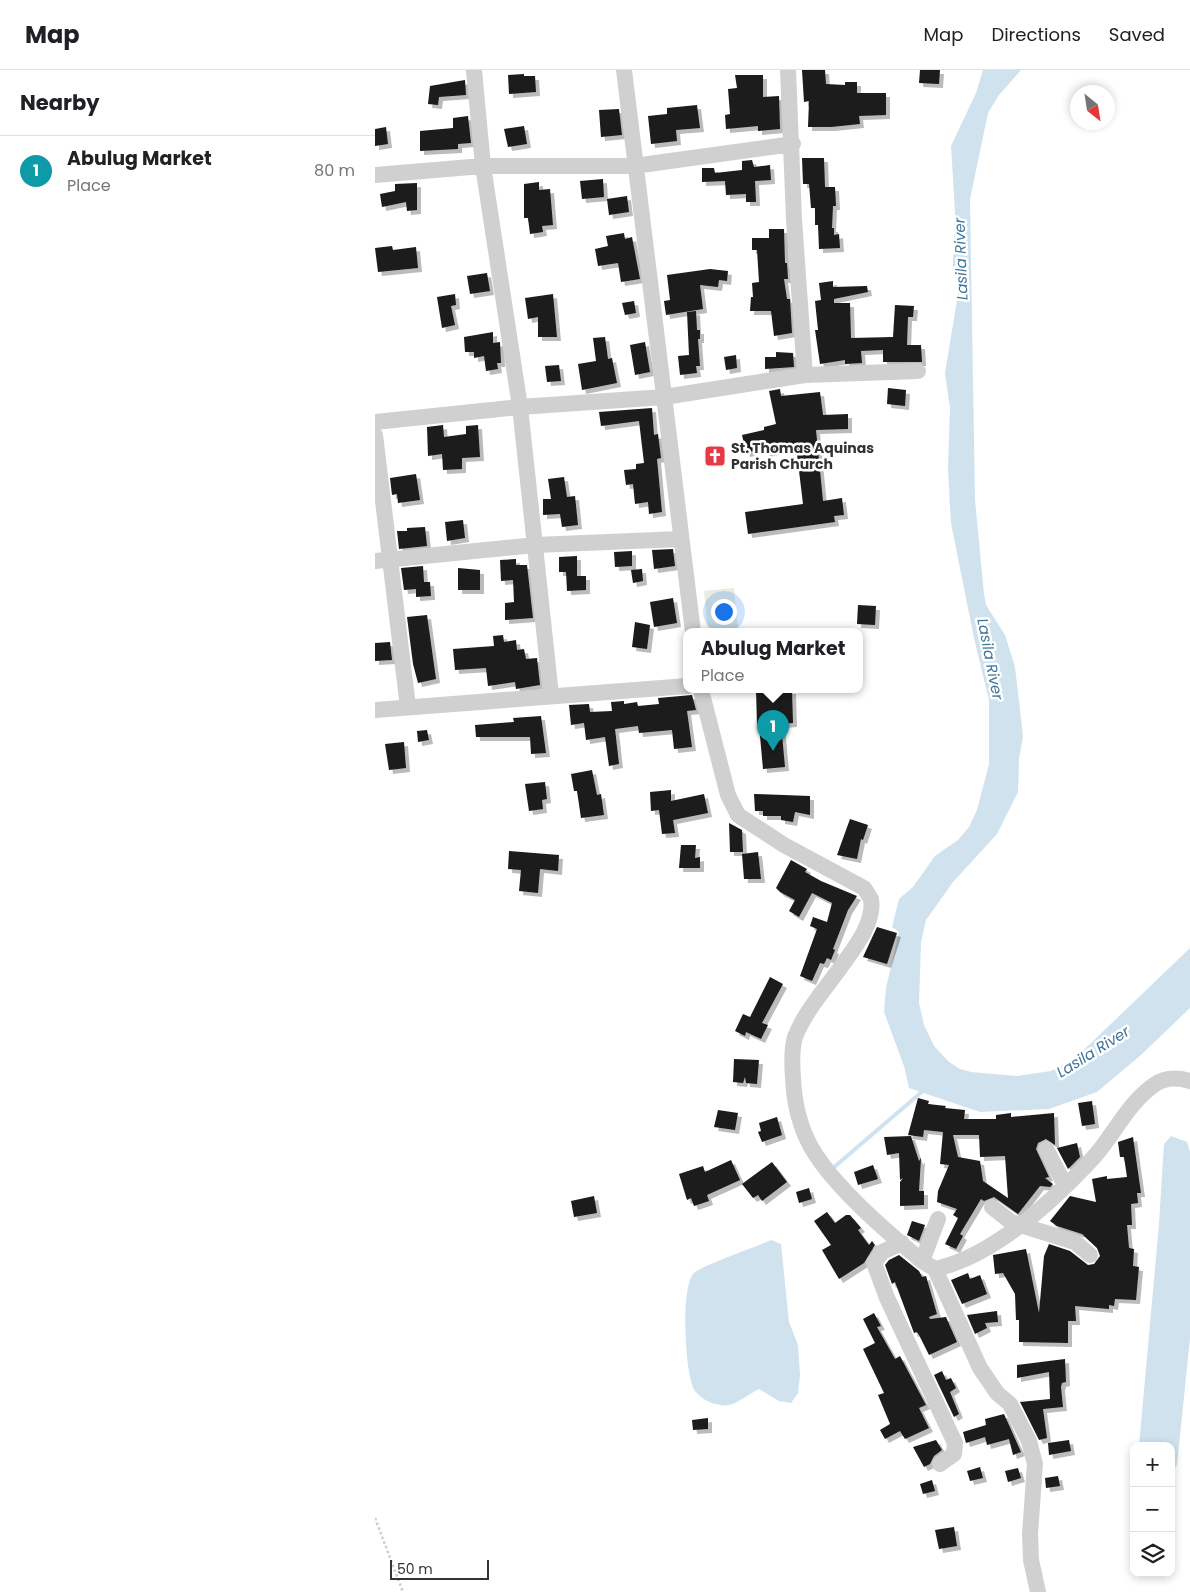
<!DOCTYPE html>
<meta charset="utf-8">
<style>
body{margin:0;font-family:Poppins,sans-serif;background:#f2f2f2;color:#202124}
.controls{position:absolute;right:15px;bottom:15px;display:grid;overflow:hidden;border-radius:10px;box-shadow:0 2px 8px #0003}
.controls button{width:45px;height:45px;display:grid;place-items:center;padding:0;border:0;border-bottom:1px solid #e0e0e0;background:#fff;color:#202124;font:25px sans-serif}
.compass{position:absolute;left:695px;top:15px;width:45px;height:45px;border-radius:50%;background:#fff;box-shadow:0 2px 8px #0003;rotate:150deg}
.scale{position:absolute;left:15px;bottom:12px;width:99px;box-sizing:border-box;padding-left:5px;border:2px solid #333;border-top:0;font-size:14px;line-height:18px;white-space:nowrap;color:#333;-webkit-text-stroke:4px #fff;paint-order:stroke}
.you{position:absolute;left:348px;top:541px;width:18px;height:18px;margin:-12px;border:4px solid #fff;border-radius:50%;background:#1a73e8;box-shadow:0 0 0 8px #1a73e833}
.badge{display:grid;place-items:center;width:32px;height:32px;border-radius:50%;background:#2563eb;color:#fff;font-size:16px;font-weight:700}
.pin{position:absolute;translate:-50% -41px;filter:drop-shadow(0 1px 2px #0008)}
.pin::after{content:'';position:absolute;top:26px;width:18px;height:15px;background:inherit;clip-path:polygon(0 0,100% 0,50% 100%)}
.popup{position:absolute;left:308px;top:558px;width:180px;height:65px;box-sizing:border-box;display:grid;place-content:center;border-radius:10px;background:#fff;filter:drop-shadow(0 1px 4px #0005);font-size:16px;white-space:nowrap;color:#757577}
.popup b{font-size:19px;color:#202124}
.popup::after{content:'';position:absolute;left:50%;top:100%;margin-left:-10px;border:10px solid transparent;border-top-color:#fff}
.list{margin:0;padding:0;list-style:none}
h2{display:flex;justify-content:space-between;align-items:center;height:65px;margin:0;padding:0 20px;font-size:21px}
h2 small{font-size:16px;font-weight:400;color:#757577}
.list li{display:grid;grid-template-columns:32px 1fr auto;gap:15px;align-items:center;box-sizing:border-box;height:70px;padding:0 20px;border-top:1px solid #e0e0e0}
.list b{display:block;font-size:19px;white-space:nowrap}
.list p{margin:0;font-size:16px;white-space:nowrap;color:#757577}
.list em{font-size:16px;font-style:normal;color:#757577}
.icon{flex:none;width:28px;height:28px;fill:none;stroke:currentColor;stroke-width:2;stroke-linecap:round;stroke-linejoin:round}
.map{position:relative;flex:none;width:815px;height:1522px;overflow:hidden}
header{display:flex;align-items:center;gap:30px;box-sizing:border-box;height:70px;padding:0 25px;background:#fff;border-bottom:1px solid #e0e0e0}
header strong{font-size:24px}
nav{display:flex;gap:28px;margin-inline-start:auto;font-size:18px}
main{display:flex}
aside{flex:1;background:#fff}
.map>svg:first-child{display:block}
.green{fill:#e6ecdf}
.water{fill:#cfe2ee}
.lines{fill:none;stroke-linecap:round;stroke-linejoin:round}
.stream{stroke:#cfe2ee;stroke-width:4}
.building{fill:#1a1a1a;fill-rule:evenodd;filter:url(#shadow)}
.path{stroke:#cdcdcd;stroke-width:2.5;stroke-dasharray:2.5 2.5;stroke-linecap:butt}
.street{stroke:#d0d0d0;stroke-width:16}
.labels{text-anchor:middle;stroke-width:5;stroke-linejoin:round;paint-order:stroke}
.poi-label{font-size:14px;font-weight:bold;fill:#333;stroke:#fff;text-anchor:start}
.water-label{font-size:15px;font-style:italic;fill:#3f7597;stroke:#fff}
</style>
<header>
<strong>Map</strong>
<nav><a>Map</a><a>Directions</a><a>Saved</a></nav>
</header>
<main>
<aside>
<h2>Nearby<small></small></h2>
<ul class="list">
<li><span class="badge" style="background:#0f9aa8">1</span><div><b>Abulug Market</b><p>Place</p></div><em>80 m</em></li>
</ul>
</aside>
<div class="map">
<svg width="815" height="1522" viewBox="0 0 815 1522">
<defs>
<filter id="shadow"><feDropShadow dx="4" dy="4" stdDeviation="0" flood-color="#0004"/></filter>
</defs>
<rect width="100%" height="100%" fill="#fff"/>
<!-- green -->
<path class="green" d="M359 518 363 562H333L329 521Z"/>
<!-- water -->
<path class="water" d="M608 0H646L624 25 613 43 595 129 600 430 609 524 611 535 630 565 640 597 648 666 644 689 643 722 622 764 578 812 551 850 546 872 544 933 549 955 559 976 574 992 585 999 596 1002 642 1006 676 1001 696 991 714 975 815 878V938L766 985 722 1022 674 1039 605 1042 534 1018 529 996 509 942 511 918 524 862 517 857 524 829 538 817 560 786 583 770 594 757 602 740 614 694V630L599 568 576 453 573 399 575 338 570 303 584 218 578 195 580 142 576 76 601 23Z
M796 1066 812 1072 815 1082V1268L802 1395 796 1403V1376H764L784 1154 789 1074Z
M396 1170 406 1174 414 1252 423 1275 425 1305 423 1323 416 1333 404 1331 384 1319C375 1323 364 1333 354 1335 343 1337 328 1331 320 1321 310 1308 305 1216 319 1203 326 1196 383 1176 396 1170Z"/>
<g class="lines">
<!-- stream -->
<path class="stream" d="M458 1098 549 1020"/>
</g>
<!-- building -->
<path class="building" d="M427 0H450L451 14 470 15V12H482V23H511V45L484 46 485 54 456 57H433L434 31 429 32Z
M545 0H565L564 14 544 13Z
M149 4V6H160L161 22 134 24 133 5Z
M360 5H388V27L404 26 405 59 383 61V56L351 59 350 45 355 44 353 19 362 18Z
M90 10 91 25 64 27 63 35 53 34 55 16Z
M322 35 325 58 301 60 302 71 276 74 273 46 292 44V38Z
M244 39 247 65 226 67 224 40Z
M93 46 96 73 83 74V79L45 81V61L78 58V48Z
M149 56 152 74 133 77 129 59Z
M11 57 13 74 0 76V59Z
M427 88H449L450 117H460L461 136H458L457 158H459V165L464 164 465 178 444 179 443 155H440V138H436L434 114H428Z
M377 90 379 97 395 95 396 110 380 111 381 132H371V124L351 125 350 111 327 112V98H339L340 103 367 100V91Z
M228 109 229 127 207 129 205 111Z
M164 112V120L175 119 178 155 167 156 168 162 155 164 153 148H149V114Z
M42 113V140L32 141 31 132 7 137 5 124 20 121V114Z
M252 126 254 142 234 145 232 129Z
M394 159H409L410 193H412L413 209H409L412 229H415L417 263 399 266 396 241H375L376 227H378L377 213 384 212 382 180H377V168H394Z
M249 163 250 169 257 167 265 209 246 212 243 193 223 196 220 179 233 176 231 166Z
M17 176 18 180 41 177 43 198 3 202 0 178Z
M335 199 353 201 352 211 344 210 343 217 325 215 328 239 291 245 289 231 295 230 292 205Z
M112 203 115 221 95 224 92 206Z
M458 211V217L492 216 493 222 459 229V233H475L476 268 518 267 520 235 539 236 538 247H533L532 275H546L547 292H508V280L486 281 487 293 470 294V290L445 294 440 260H443L440 231 446 230 444 213Z
M80 224 81 235 76 236 80 255 67 258 62 227Z
M178 224 182 267H163V247L153 249 150 228Z
M259 231 261 243 250 245 247 233Z
M321 241 322 260H325V269H323L325 296H321L322 303 305 305 303 286 314 285 312 242Z
M118 262V273L125 272 126 293H122L123 299 111 301 109 286 99 288V282H90L89 267Z
M230 267 233 289 237 288 242 313 207 320 203 294 221 291 218 268Z
M270 272 275 302 260 305 255 275Z
M401 282 418 283 419 297 390 299V287H401Z
M361 285 362 298 351 300 349 287Z
M184 295 186 311 172 312 170 296Z
M513 318 531 320 530 336 512 334Z
M405 319 406 326 445 322 448 345 473 344V359L441 360 448 431 467 428 469 445 459 446 460 452 373 464 370 442 428 434 421 376 391 383 390 378 371 383 367 365 389 360V357L401 354 394 321Z
M277 338 279 365 283 364 286 388 282 389 287 442 274 444 273 432 260 434 258 414 251 415 249 400 261 399V394L269 393 264 351 226 356 224 342Z
M68 355 69 367 91 364V356L103 355 105 387 87 388V399L68 400 67 384 53 386 52 357Z
M41 404 45 430 23 433 22 424 17 425 15 408Z
M189 407 192 427 200 426 203 455 187 457 185 444 168 445V429H176L173 409Z
M88 450 90 468 72 471 70 452Z
M50 457 52 476 24 479 22 461H32V458Z
M298 479 300 496 279 499 277 480Z
M257 481V496L240 497 239 482Z
M202 486V506H211V520L192 521 191 502H184V487Z
M141 489V495H152L158 548 130 550V533L139 532 138 510 126 511 125 490Z
M48 496 49 512H55L56 526 41 527V519L29 520 26 498Z
M83 498 105 500V520H83Z
M267 499 268 511 258 513 256 500Z
M298 528 302 553 279 557 275 532Z
M483 535 501 536 500 555 482 554Z
M52 545 61 609 43 613 38 594 32 547Z
M260 552 275 555 272 579 257 577Z
M128 565 129 572 141 570 142 580 149 579 151 589 162 588 165 615 141 619 140 612 113 616 111 598 80 600 78 579 119 576 118 566Z
M15 572 17 590 0 591V573Z
M381 620H417L418 653 406 654 410 697 388 699 384 655H382Z
M317 625 321 640 312 641 317 677 299 679 297 660 264 663 263 656 240 659 244 694 234 696 230 667 211 670 209 653 196 655 194 635 214 634 215 642 237 641 236 632 249 631V634L262 632 263 636 284 634 283 628Z
M166 646 171 683 156 684 155 667H101L100 655 139 652 138 648Z
M52 660 54 670 43 672 42 661Z
M29 672 31 698 14 700 10 674Z
M217 700 222 725 226 724 229 745 206 748 202 721H199L196 704Z
M170 712 172 729 167 730 168 739 154 741 150 714Z
M296 720V731L329 724 333 743 298 750 300 763 287 764 284 740 276 741 275 722Z
M379 724 435 726V745L420 742 418 752 406 750V746H388V741H380Z
M475 749 493 755 488 770 486 769 482 789 462 785Z
M354 753 367 760 368 782H355Z
M306 775H321L320 788 325 787V798H304Z
M134 781 184 785 183 801 165 799 163 823 144 821 146 800 133 799Z
M383 782 386 809H369L367 784Z
M416 790 432 799 430 802 446 811 482 826 473 840 458 879 460 880 456 890 452 888 449 894 445 893 437 911 425 906 442 859 435 856 438 847 452 852 457 833 437 823 424 847 414 841 420 830 405 822 401 818Z
M502 857 522 863 512 894 488 887Z
M395 907 408 914 387 953 393 955 386 969 371 962 370 966 360 961 368 944 375 947Z
M359 989 384 990 382 1014 371 1013 370 1007 368 1013 358 1012Z
M543 1028 554 1031 553 1034 571 1036 570 1038 590 1040 589 1049H621V1045L636 1043V1047L679 1043 680 1075 671 1069 663 1073 661 1079 674 1107 670 1108 678 1114 675 1117 665 1116 643 1144 619 1127 609 1131 606 1129 585 1164 588 1166 581 1179 570 1174 583 1148 578 1145 582 1139 562 1132 563 1121 574 1095 565 1094 568 1062 549 1060 548 1067 533 1065ZM578 1065H604L605 1087 630 1086 633 1128 608 1111 605 1091 583 1087Z
M717 1031 720 1054 707 1056 703 1033Z
M343 1040 363 1043 360 1060 339 1057Z
M402 1047 407 1065 387 1072 383 1062 386 1061 384 1053Z
M536 1066 544 1091 546 1088 544 1121H549V1135L525 1136V1112L528 1108 525 1110 524 1083 512 1085 509 1067Z
M758 1067 766 1123H762L763 1133 756 1134 757 1155H752L754 1178 759 1179 758 1196 764 1197 761 1230 740 1229 739 1236 734 1235V1239L700 1236 701 1251H693V1273L644 1272V1250H641L640 1224 628 1203 620 1204 618 1185 651 1179 664 1243 669 1186 674 1174 695 1181 713 1195 719 1194 725 1186 722 1178 707 1164 682 1156 675 1151 695 1126 721 1132 717 1109 732 1106V1109L752 1107 749 1087H745L743 1072Z
M702 1073 705 1087 693 1099 682 1078Z
M356 1090 365 1110 332 1125 334 1131 319 1136 316 1128 312 1130 304 1104 328 1096 330 1102Z
M397 1092 412 1112 387 1131 383 1125 378 1128 367 1114Z
M498 1095 503 1109 483 1115 479 1102Z
M434 1118 437 1129 424 1133 421 1122Z
M219 1126 222 1143 199 1147 196 1131Z
M452 1142 460 1153 471 1145H475L486 1158 483 1160 494 1175 497 1171 500 1175 489 1193 464 1209 447 1180 456 1175 439 1151Z
M537 1151 550 1155 544 1171 532 1165Z
M524 1185 544 1201 547 1207 551 1206 562 1244 554 1247 555 1249 571 1247 582 1272 554 1285 544 1265 542 1262 539 1263 520 1212 517 1214 510 1195 514 1190Z
M593 1203 595 1209 605 1205 612 1224 587 1234 576 1210Z
M622 1241 623 1252 610 1253 612 1258 600 1264 592 1245Z
M499 1243 506 1256 502 1257 520 1289 525 1286 551 1335 544 1338 554 1358 530 1369 525 1361 510 1369 505 1360 515 1354 503 1325 509 1323 488 1279 500 1273 488 1249Z
M690 1289 691 1312 687 1313 686 1317 688 1337 668 1339 672 1368 664 1370 645 1332 675 1329 674 1302 642 1308V1295Z
M567 1301 571 1310 576 1308 581 1318 575 1322 584 1344 579 1347 559 1305Z
M629 1344 646 1382 638 1385 634 1369 612 1375 610 1367 591 1373 588 1362 611 1355 610 1349Z
M333 1348V1359L318 1360 317 1350Z
M561 1370 567 1380 559 1386 555 1394 549 1397 538 1377Z
M694 1370 696 1381 674 1385 673 1373Z
M605 1397 608 1408 595 1411 592 1401Z
M643 1398 646 1408 633 1412 630 1401Z
M683 1406 685 1416 671 1418 670 1408Z
M557 1410 560 1421 548 1424 545 1414Z
M579 1457 582 1476 564 1479 560 1460Z"/>
<g class="lines">
<!-- path -->
<path class="path" d="M0 1448 28 1522"/>
<!-- street -->
<path class="street" d="M99 0 108 96 145 337 176 625
M249 0 318 562
M413 0 419 149 430 305
M0 105 108 96H259L418 74
M0 352 145 337 289 327 430 305 543 301
M0 365 33 637
M0 491 160 475 306 469
M326 620 353 725 363 745 409 775 489 818 496 829C500 852 480 877 468 894 452 917 430 941 420 967 416 980 417 995 418 1008 419 1031 425 1057 436 1077 459 1117 512 1162 547 1191L560 1199C617 1187 678 1131 718 1088 739 1065 752 1034 779 1015 790 1007 802 1007 815 1011
M0 640 312 616
M671 1079 690 1115
M617 1137 636 1152 700 1172 715 1185
M527 1173 507 1182 499 1193 512 1228 580 1373 579 1384 565 1394
M547 1191 563 1149
M560 1199 605 1298 622 1323 635 1334 654 1371 660 1394 655 1464 656 1490 663 1522"/>
</g>
<!-- icons -->
<defs>
<g id="church-square" transform="scale(1.125)"><rect x="-9" y="-9" width="18" height="18" rx="4" fill="#e63946" stroke="#fff"/><path d="M-1.2-6h2.4v3.5h3.3v2.4h-3.3V6h-2.4V-.1h-3.3v-2.4h3.3Z" fill="#fff"/></g>
</defs>
<g fill-rule="evenodd">
<use href="#church-square" x="340" y="386"/>
</g>
<g class="labels">
<!-- poi labels -->
<g class="poi-label">
<text x="356" y="383">St. Thomas Aquinas<tspan x="356" dy="16">Parish Church</tspan></text>
</g>
<!-- water labels -->
<g class="water-label">
<text transform="translate(586 189) rotate(-92)" y="5">Lasila River</text>
<text transform="translate(615 589) rotate(79)" y="5">Lasila River</text>
<text transform="translate(718 982) rotate(-32)" y="5">Lasila River</text>
</g>
</g>
</svg>
<div class="controls">
<button>+</button>
<button>−</button>
<button><svg class="icon" aria-label="layers" viewBox="0 0 24 24"><path d="M12 4l9 5-9 5-9-5zM3 14l9 5 9-5"/></svg></button>
</div>
<svg class="compass" viewBox="-18 -18 36 36"><path d="M0-13l5 13h-10z" fill="#e53935"/><path d="M0 13l5-13h-10z" fill="#757577"/></svg>
<div class="scale">50 m</div>
<div class="you"></div>
<div class="pin badge" style="left:398px;top:681px;background:#0f9aa8">1</div>
<div class="popup"><b>Abulug Market</b>Place</div>
</div>
</main>
